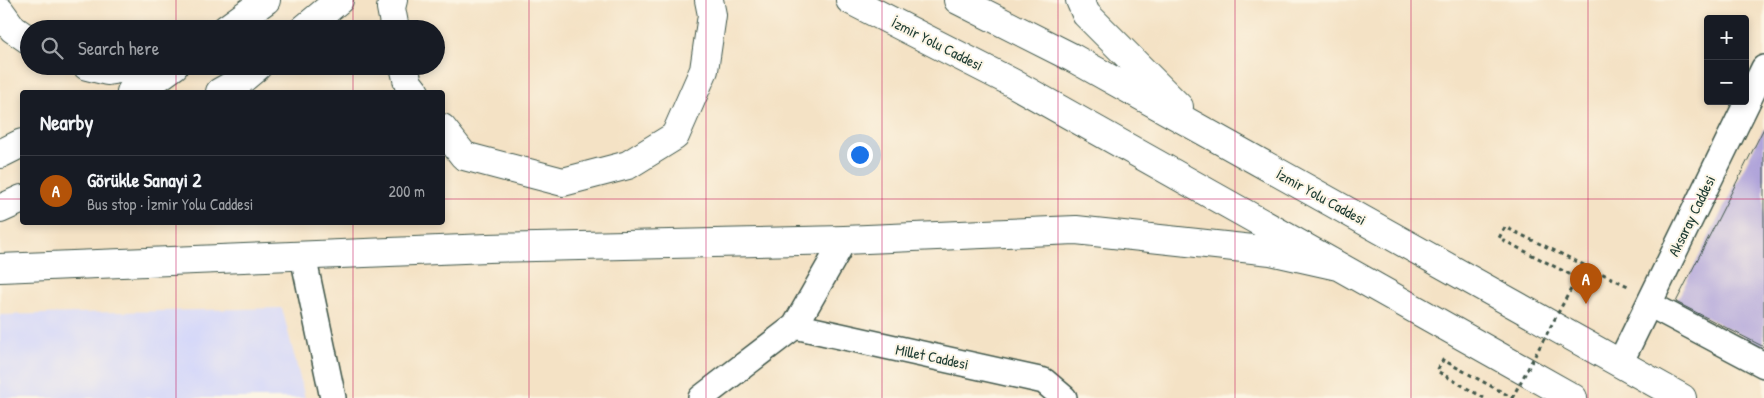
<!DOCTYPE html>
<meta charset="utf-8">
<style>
body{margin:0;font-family:"Patrick Hand",sans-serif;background:#242831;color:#f1f3f6}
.controls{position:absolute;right:15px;top:15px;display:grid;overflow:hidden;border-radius:5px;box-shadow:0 2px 8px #0003}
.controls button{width:45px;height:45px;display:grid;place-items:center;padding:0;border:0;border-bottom:1px solid #363941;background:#171b24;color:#f1f3f6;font:25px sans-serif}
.you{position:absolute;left:859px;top:154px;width:18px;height:18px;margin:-12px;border:4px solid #fff;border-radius:50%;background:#1a73e8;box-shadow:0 0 0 8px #1a73e833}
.badge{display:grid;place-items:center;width:32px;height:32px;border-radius:50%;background:#b45309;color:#fff;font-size:16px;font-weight:700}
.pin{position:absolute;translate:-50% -41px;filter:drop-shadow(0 1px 2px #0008)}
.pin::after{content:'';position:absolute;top:26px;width:18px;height:15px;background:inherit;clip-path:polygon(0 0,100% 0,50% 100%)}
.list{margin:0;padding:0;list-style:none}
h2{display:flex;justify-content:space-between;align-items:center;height:65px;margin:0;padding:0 20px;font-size:21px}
h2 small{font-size:16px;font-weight:400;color:#9ea1a6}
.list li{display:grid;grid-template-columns:32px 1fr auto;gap:15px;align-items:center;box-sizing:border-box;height:70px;padding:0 20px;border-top:1px solid #363941}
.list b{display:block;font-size:19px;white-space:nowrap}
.list p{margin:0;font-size:16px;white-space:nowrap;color:#9ea1a6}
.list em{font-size:16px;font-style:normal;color:#9ea1a6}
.icon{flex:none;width:28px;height:28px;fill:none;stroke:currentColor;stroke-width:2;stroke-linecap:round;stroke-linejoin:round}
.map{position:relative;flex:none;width:1764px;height:398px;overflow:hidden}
.search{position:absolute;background:#171b24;box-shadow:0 2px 8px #0003;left:20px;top:20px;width:425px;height:55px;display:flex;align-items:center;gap:12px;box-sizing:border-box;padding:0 18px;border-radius:28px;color:#9ea1a6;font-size:19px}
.panel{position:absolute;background:#171b24;box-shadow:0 2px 8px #0003;left:20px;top:90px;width:425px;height:135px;border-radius:5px}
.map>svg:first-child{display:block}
.built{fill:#d5d8f9}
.building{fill:#b0a4da}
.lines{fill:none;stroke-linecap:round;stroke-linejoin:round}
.minor-casing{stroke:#3f564a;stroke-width:28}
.major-casing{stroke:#3f564a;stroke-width:30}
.highway-casing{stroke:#3f564a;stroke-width:30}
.path{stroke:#3f564a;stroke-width:3;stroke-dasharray:4 4;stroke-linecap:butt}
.minor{stroke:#fff;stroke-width:25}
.major{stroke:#fff;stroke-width:28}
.highway{stroke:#fff;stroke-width:28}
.path-bridge{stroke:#3f564a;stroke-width:3;stroke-dasharray:4 4;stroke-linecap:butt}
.grid{fill:none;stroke:#c2185b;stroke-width:1;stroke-opacity:0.55}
.labels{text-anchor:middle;stroke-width:4;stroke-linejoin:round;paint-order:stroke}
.street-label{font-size:15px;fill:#1f3d34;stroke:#fcf5e5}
</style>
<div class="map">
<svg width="1764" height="398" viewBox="0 0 1764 398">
<rect width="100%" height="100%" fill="#fcf5e5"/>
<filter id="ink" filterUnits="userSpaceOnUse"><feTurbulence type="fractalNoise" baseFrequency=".02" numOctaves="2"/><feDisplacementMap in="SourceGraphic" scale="10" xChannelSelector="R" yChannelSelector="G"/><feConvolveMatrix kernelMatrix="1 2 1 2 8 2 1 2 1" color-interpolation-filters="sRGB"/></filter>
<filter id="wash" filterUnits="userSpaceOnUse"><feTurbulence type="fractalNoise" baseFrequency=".0096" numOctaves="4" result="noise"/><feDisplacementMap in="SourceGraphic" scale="20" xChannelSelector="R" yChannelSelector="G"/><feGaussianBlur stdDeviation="1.12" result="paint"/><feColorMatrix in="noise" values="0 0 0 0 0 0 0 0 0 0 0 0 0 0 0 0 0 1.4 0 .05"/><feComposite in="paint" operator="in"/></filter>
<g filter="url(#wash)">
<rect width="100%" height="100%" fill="#f4e2c5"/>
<!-- built -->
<path class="built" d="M282 308 305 398H0V315Z"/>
<g id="blocks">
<!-- building -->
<path class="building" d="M1764 128V347L1676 302Z"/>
</g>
</g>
<g filter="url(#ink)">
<use href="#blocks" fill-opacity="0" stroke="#3f564a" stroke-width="1"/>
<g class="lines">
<!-- minor casing -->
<g class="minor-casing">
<path id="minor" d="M303 256 333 398
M1649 304 1764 365
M795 326 1044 381 1064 398
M1620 363 1764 68
M701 398 795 326 844 240"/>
</g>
<!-- major casing -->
<g class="major-casing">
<path id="major" d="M226 29 266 0
M304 29 339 0
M131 92 149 84 174 66
M220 92 240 81 258 66
M0 154 22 143
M0 209 22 199"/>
</g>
<!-- highway casing -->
<g class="highway-casing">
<path id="highway" d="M393 0 391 8 395 29
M850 0 1011 82 1573 398
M958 0 1073 58 1682 398
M1080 0 1086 14 1179 107
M0 11 13 29 29 40
M87 66 107 71 139 66
M404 66 408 83 415 92
M442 128 464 156 563 182 628 165 675 136 704 70 712 15 709 0
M0 268 488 248 844 240 1076 230 1271 251 1338 266"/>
</g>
<!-- path -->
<path class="path" d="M1577 278 1499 238 1505 227 1630 287
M1484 398 1437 371 1443 360 1513 398"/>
<!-- minor -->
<use href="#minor" class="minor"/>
<!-- major -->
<use href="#major" class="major"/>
<!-- highway -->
<use href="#highway" class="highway"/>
<!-- path-bridge -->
<path class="path-bridge" d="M1512 398 1577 278"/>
</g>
</g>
<!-- grid -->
<path class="grid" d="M176 0V29M353 0V29M529 0V398M706 0V398M882 0V398M1058 0V398M1235 0V398M1411 0V398M1588 0V398M176 66V92M353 66V92M0 199H22M442 199H1764M176 222V398M353 222V398"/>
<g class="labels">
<!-- street labels -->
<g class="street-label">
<text transform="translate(937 44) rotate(27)" y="5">İzmir Yolu Caddesi</text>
<text transform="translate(1321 197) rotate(29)" y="5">İzmir Yolu Caddesi</text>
<text transform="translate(1692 216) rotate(-64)" y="5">Aksaray Caddesi</text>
<text transform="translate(932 357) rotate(12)" y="5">Millet Caddesi</text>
</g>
</g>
</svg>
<div class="controls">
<button>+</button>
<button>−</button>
</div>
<div class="you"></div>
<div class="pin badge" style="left:1586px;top:304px">A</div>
<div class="search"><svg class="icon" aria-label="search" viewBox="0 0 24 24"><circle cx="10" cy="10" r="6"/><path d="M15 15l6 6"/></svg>Search here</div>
<section class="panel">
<h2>Nearby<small></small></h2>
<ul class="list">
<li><span class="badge">A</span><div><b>Görükle Sanayi 2</b><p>Bus stop · İzmir Yolu Caddesi</p></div><em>200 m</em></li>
</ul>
</section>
</div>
